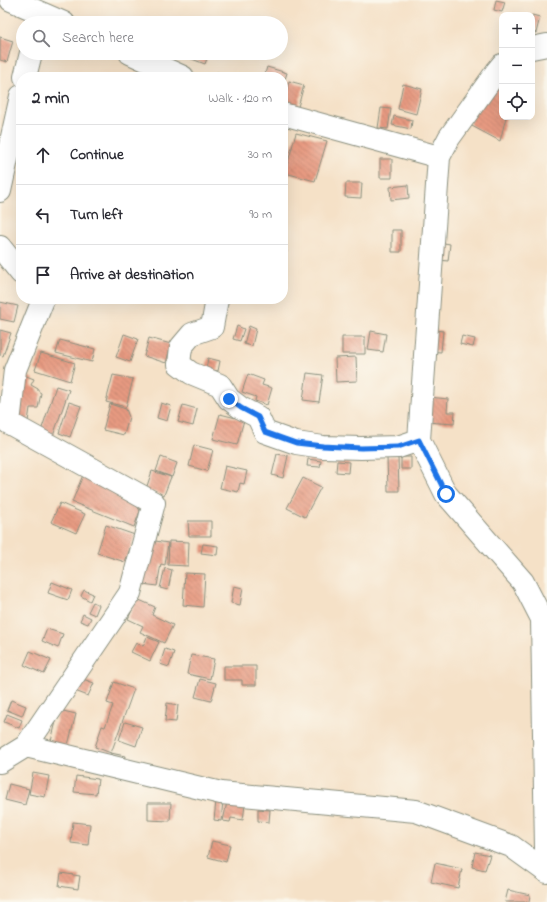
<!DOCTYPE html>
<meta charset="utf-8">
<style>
body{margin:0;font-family:"Indie Flower",sans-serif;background:#f7f7f7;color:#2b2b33}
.controls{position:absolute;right:12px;top:12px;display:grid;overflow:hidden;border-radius:8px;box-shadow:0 4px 16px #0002}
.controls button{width:36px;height:36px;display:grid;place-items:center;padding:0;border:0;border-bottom:1px solid #e1e1e2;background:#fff;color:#2b2b33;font:20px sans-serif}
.stop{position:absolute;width:12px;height:12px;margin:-9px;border:3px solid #1a73e8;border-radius:50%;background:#fff}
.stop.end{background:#1a73e8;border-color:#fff;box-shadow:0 1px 4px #0008}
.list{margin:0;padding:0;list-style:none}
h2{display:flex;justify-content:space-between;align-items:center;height:52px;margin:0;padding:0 16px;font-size:17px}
h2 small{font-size:13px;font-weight:400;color:#7c7c81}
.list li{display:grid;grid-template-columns:26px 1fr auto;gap:12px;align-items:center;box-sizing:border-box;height:60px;padding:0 16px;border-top:1px solid #e1e1e2}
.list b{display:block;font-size:15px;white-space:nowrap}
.list em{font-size:13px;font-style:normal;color:#7c7c81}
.icon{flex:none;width:22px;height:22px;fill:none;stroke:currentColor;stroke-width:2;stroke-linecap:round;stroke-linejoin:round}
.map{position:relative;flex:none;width:547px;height:902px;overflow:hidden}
.search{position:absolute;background:#fff;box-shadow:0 4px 16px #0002;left:16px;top:16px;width:272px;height:44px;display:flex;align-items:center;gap:10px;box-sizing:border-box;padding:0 14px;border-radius:22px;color:#7c7c81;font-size:15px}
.panel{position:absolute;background:#fff;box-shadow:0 4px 16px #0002;left:16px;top:72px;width:272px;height:232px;border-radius:16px}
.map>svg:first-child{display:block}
.building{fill:url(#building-back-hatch)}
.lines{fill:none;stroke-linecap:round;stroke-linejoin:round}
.minor-casing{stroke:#8a8f7e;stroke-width:24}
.minor{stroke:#fff;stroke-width:22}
.route{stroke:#1a73e8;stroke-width:5}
</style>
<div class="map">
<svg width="547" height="902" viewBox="0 0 547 902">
<defs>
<pattern id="building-back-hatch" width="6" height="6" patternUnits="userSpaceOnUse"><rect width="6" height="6" fill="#e79a81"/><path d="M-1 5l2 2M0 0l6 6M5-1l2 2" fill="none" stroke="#bb7f6a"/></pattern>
</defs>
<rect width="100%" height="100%" fill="#fbf7ec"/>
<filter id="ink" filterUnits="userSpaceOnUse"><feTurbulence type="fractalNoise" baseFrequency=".025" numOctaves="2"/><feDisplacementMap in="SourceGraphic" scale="8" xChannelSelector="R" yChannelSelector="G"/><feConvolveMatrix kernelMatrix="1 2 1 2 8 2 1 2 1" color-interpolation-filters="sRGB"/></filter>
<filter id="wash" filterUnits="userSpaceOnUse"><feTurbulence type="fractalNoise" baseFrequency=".012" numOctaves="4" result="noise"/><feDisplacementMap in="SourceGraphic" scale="16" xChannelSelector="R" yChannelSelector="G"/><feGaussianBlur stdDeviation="0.9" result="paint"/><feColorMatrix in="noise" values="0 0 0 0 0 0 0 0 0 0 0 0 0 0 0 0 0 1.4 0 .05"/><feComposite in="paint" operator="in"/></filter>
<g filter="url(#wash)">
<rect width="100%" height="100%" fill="#f5e1c7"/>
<g id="blocks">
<!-- building -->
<path class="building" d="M496 0 505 2 502 12 494 10Z
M532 15 540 17 536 33 532 32Z
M0 37 13 41 7 62 0 60Z
M185 53H209L205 64 184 56Z
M267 67 287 73 283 85V77H264Z
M217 72 232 77H216Z
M289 81 304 85 296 114 283 104Z
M403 84 422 89 416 114 398 109Z
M483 84 502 89V117H506L500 141 470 125Z
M381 108 391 109 388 129 378 128Z
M394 116 412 120 411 129 392 125Z
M296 133 327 141 315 181 285 173Z
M380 159H392V178H380Z
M346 183H362L361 198 345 197Z
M408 185 409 198 391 200 390 187Z
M392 230H401V252H392Z
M432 241 450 244 448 261 430 259Z
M283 250 287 251 283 262Z
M0 302 18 306 14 322 0 319Z
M237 326 244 329 240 341 233 339Z
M249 326 256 329 252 346 244 344Z
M428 329 443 331 441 352 425 351Z
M0 330 11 333 3 356 0 355Z
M371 331 386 334 383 352 368 350Z
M124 334 138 339 130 362 116 357Z
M462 336 475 339 473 347 460 344Z
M342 337H365V354H342Z
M149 338 171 344 166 363 144 356Z
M60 340 95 349 92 362 56 353Z
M41 353 75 363 70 381 35 370Z
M356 357 357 381 336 382 335 358Z
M208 358 220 361 218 371 206 369Z
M16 372 34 379 31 385 38 389V391L41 393 38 408H30L26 435 14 432Z
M307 373 323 375 319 402 303 400Z
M248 374 264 380 262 385 272 388 267 405 255 401 256 397 242 392Z
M113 375 133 379 126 407 106 402Z
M56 386 69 390 52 439 40 434Z
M429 397 448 399 447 412H455L454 424 426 422Z
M69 402 81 406 70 437 59 433Z
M161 403 171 406 167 421 157 418Z
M110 404 126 409 129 417 124 435 103 430Z
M183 405 197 409 193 426 178 422Z
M220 414 244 420 237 445 213 439Z
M194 445 213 450 207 471 189 466Z
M277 454 288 456 283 478 272 475Z
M398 456 399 491H388L387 457Z
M161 457 177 463 172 477 156 471Z
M401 457H411V469H401Z
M308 459 321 461 320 467 307 466Z
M337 461 349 462 348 473 336 472Z
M225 466 247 471 244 484 240 483 238 492 220 488Z
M152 471 171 477 164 495 155 492H145Z
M83 475 132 496 140 511 134 527 72 502Z
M303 478 321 487 305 517 287 508Z
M60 503 85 514 76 533 51 522Z
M188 521H211V536H189Z
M106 525 135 535 125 562 97 553Z
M143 539 168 543 165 565 161 564 157 586 136 583Z
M169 541 189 542 188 566 168 565Z
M203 544 218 546 217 555 201 553Z
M165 568 172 570 168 590 160 588Z
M185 573 205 574 203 607 183 605Z
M52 582 72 590 68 600 48 593Z
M234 586 243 588 240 605 231 603Z
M84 590 93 594 90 601 81 596Z
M137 599 155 607 152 615 173 625 164 643 140 632 143 626 128 619Z
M93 602 99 605 95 615 88 612Z
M83 614 91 618 88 624 80 621Z
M47 629 63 634 58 648 42 641Z
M147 637 159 642 150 661 131 652 136 643 143 646Z
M165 649 174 652 169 667 160 664Z
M30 651 51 660 44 674 24 665Z
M191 655 214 659 210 679 187 674Z
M224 666H256V685H242V680H224Z
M80 678 94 683 88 696 75 691Z
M200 679 216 683 211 701 195 697Z
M114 682 134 689 111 753 95 747 102 726 105 727 113 705 107 703Z
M11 700 26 706 22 716 7 710Z
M167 703 178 705 176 722 165 721Z
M59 710 76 714 67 749 50 745Z
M7 714 22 720 19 728 4 722Z
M125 722 142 727 136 746 119 740Z
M111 753 125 756 122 768 109 765Z
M33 773 49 776 45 797 29 794Z
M76 776 98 779 96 794 74 792Z
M9 784 29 789 25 805 5 800Z
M216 801H223L221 821 214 820Z
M227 802 245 805 243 820 231 818 230 822 223 821Z
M148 803H171L170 821 148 820Z
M258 809 270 810 269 822 258 821Z
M73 822 90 824 88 845 71 843Z
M212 841 230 845 226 862 208 857Z
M475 852 490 855 485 870 472 867Z
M435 863 462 869 458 888 431 882Z
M61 873 80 876 78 889 59 886Z
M508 890 530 895 529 902H505Z"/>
</g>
</g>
<g filter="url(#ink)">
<use href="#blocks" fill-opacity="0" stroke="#8a8f7e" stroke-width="1"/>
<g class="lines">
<!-- minor casing -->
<g class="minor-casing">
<path id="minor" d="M11 0 64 23
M532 48 547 45
M130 53 183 77
M25 77 31 53
M283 114 439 157 419 440 446 494 523 582 542 619 546 848 547 852
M439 157 449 138 497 71 502 65
M0 191 21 96
M0 247 21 273
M217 299 212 327 192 334 181 347 179 364 191 373 220 385 229 399 241 408 258 417 265 432 296 443 323 447 361 448 398 447 419 440
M26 746 130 593 154 503 9 423 15 370 43 300 42 299
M0 762 26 746 221 793 416 811 511 846 547 872"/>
</g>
<!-- minor -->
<use href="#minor" class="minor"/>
</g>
</g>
<g class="lines" filter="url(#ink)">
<!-- route -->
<path class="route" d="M229 399 241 408 258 417 265 432 296 443 323 446 361 448 398 447 419 440 446 494"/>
</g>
</svg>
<div class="controls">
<button>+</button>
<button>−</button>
<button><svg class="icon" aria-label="locate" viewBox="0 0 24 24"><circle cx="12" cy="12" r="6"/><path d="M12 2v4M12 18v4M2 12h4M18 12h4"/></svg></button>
</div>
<div class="stop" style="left:446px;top:494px"></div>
<div class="stop end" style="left:229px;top:399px"></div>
<div class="search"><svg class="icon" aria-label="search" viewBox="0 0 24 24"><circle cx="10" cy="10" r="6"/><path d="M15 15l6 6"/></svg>Search here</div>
<section class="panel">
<h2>2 min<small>Walk · 120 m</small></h2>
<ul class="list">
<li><svg class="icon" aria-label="ahead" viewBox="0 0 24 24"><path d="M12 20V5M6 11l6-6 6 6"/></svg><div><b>Continue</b></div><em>30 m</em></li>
<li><svg class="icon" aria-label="left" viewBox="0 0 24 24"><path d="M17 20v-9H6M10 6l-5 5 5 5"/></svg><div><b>Turn left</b></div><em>90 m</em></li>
<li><svg class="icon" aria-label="arrive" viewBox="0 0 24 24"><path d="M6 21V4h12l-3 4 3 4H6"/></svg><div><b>Arrive at destination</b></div></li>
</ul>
</section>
</div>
